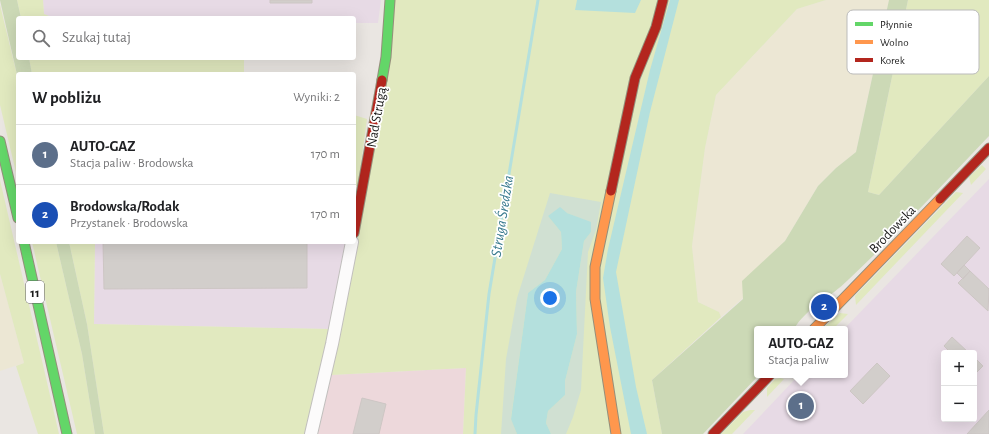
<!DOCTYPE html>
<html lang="pl">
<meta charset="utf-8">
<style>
body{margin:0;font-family:"Alegreya Sans",sans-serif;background:#f6f6f6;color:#202124}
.controls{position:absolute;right:12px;bottom:12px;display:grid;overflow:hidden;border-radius:4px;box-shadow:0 4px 16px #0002}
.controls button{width:36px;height:36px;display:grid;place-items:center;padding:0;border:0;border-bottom:1px solid #e0e0e0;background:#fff;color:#202124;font:20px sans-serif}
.you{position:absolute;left:550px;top:298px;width:14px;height:14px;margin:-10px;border:3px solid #fff;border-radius:50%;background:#1a73e8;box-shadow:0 0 0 6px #1a73e833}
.badge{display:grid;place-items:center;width:26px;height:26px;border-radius:50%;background:#2563eb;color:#fff;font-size:13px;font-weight:700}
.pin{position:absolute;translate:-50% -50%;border:2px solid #fff;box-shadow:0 1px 4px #0006}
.popup{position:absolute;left:754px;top:326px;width:94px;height:52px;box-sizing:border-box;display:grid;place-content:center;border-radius:4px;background:#fff;filter:drop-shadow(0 1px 3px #0005);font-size:13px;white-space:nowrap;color:#757577}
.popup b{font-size:15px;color:#202124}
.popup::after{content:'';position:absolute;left:50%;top:100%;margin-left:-8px;border:8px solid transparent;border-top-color:#fff}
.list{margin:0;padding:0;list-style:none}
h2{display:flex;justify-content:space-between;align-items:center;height:52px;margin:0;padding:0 16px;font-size:17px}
h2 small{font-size:13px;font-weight:400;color:#757577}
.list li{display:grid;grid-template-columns:26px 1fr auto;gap:12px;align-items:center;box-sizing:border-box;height:60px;padding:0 16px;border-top:1px solid #e0e0e0}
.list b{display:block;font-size:15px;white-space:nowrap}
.list p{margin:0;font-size:13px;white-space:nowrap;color:#757577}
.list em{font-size:13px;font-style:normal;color:#757577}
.icon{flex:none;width:22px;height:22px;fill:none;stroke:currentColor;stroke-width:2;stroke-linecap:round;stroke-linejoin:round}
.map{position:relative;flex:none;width:989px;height:434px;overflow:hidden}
.search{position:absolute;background:#fff;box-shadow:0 4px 16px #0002;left:16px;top:16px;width:340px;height:44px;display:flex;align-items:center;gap:10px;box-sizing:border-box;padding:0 14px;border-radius:4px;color:#757577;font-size:15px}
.panel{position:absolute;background:#fff;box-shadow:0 4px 16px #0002;left:16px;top:72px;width:340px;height:172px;border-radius:4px}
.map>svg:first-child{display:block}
.commercial{fill:#edd8db}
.industrial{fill:#e7dae5;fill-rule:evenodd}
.farmland{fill:#ece7d4}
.grass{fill:#e1e9bf}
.forest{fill:#ccd9b6}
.wetland{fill:#d0e0d2}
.water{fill:#b4e0dd}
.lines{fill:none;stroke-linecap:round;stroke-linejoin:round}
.stream{stroke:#b4e0dd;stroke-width:3}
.building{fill:#d2cecb;stroke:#cdc6c4}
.street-casing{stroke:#c1bfbd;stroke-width:14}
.fast-casing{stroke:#948f7b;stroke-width:11}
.slow-casing{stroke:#948f7b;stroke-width:11}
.jam-casing{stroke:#948f7b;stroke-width:11}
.street{stroke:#fcfbfb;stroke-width:12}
.fast{stroke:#63d668;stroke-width:9}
.slow{stroke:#ff974d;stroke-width:9}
.jam{stroke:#b3261e;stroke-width:9}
.labels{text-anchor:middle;stroke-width:3.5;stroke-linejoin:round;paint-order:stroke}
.shield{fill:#fff;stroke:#5f5f5f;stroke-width:1}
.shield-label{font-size:13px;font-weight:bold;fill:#1b1b1b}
.street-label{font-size:14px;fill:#1b1b1b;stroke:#fff}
.water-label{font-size:15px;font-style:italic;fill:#3a7b8f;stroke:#fff}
.key{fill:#fff;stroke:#bbb;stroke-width:1}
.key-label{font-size:11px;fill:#1b1b1b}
</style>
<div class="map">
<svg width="989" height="434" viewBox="0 0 989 434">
<rect width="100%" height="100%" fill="#eae6e2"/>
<!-- commercial -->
<path class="commercial" d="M466 368 463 434H318L331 375Z"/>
<!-- industrial -->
<path class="industrial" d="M43 0H381L378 23H354V18H54L44 14Z
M989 179V434H743L799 375H845L844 329ZM944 353H974V419H944Z
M95 242H348L331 329 94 324Z"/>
<!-- farmland -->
<path class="farmland" d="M826 0H889L856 152 836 168 818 186 785 241 765 261 743 298 721 317 719 312 698 302 692 246 705 148 716 95 797 9Z
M0 274 24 363 0 371Z"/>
<!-- grass -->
<path class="grass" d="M17 0H43L44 14 54 18H21Z
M395 0H659L599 239 612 434H463L466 368 331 375 365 202Z
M665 0H826L797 9 716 95 705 148 692 246 698 302 719 312 721 317 652 380 662 434H619L598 279 630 114Z
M908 0H989V76L879 195 868 192Z
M0 5 18 79V181L0 105Z
M29 58H244V74H32Z
M354 115 367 119 358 186H354Z
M982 165 986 169 971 185 969 177Z
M0 180 59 434H38L16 366 24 363 0 274Z
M956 192 963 193 856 305 855 296Z
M32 242H56L82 354 95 434H77Z
M69 242H95L94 324 331 329 306 434H104L87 324Z
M840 313 848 314 833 329H822Z
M780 378 784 379 767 397V388L775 379Z
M750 410H755L732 434H721L743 412Z"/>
<!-- forest -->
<path class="forest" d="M0 0H17L21 18H18V58H29L32 74H18V79Z
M889 0H908L868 192 879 195 989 76V136C942 185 897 234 848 280 831 297 806 308 794 329H757V375H759L703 434H662L652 380 743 299 742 281 785 241 818 186 836 168 856 152Z
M56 242H69L87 324 104 434H95L82 354Z"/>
<!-- wetland -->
<path class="wetland" d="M550 193 601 202 596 230 588 252 581 390 573 417 566 434H551L546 423 548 411 565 395V381L577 334 576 292 584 241 591 232V223L567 213 548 216 561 232 562 249 545 280 528 293 511 418 517 434H501L506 359 517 298Z"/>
<!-- water -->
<path class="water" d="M577 0H641L635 13 575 10Z
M670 0H679L650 112 616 272 636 387 647 434H631L610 327 603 278 608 249 650 70Z
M560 207 567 213 591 222V232L584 241 576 292 577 334 565 381V395L548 411 546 423 551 434H517L511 419 528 293 545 280 562 249 561 232 548 216Z"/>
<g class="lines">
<!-- stream -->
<path class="stream" d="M475 434 476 415 489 294 538 0"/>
</g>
<!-- building -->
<path class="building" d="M270 0H312V3H270Z
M967 236 980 248 954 276 941 264Z
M103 242H307V288L104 289Z
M964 265 970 271 963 279 957 273Z
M970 271 989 289 988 311 958 283Z
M952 337 969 353H951L944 346Z
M974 357 983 366 974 375Z
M877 363 890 376 863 404 850 391Z
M362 398 386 404 379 434H353Z
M989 410V434H967Z"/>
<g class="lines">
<!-- street casing -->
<g class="street-casing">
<path id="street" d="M311 434 332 344 352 242"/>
</g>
<!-- fast casing -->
<g class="fast-casing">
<path id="fast" d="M382 80 386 57 390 0
M0 141 18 218
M24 242 67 434"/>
</g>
<!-- slow casing -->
<g class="slow-casing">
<path id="slow" d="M611 191 595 267V299L616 434
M814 329 940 199"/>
</g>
<!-- jam casing -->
<g class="jam-casing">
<path id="jam" d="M611 191 635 78 656 27 663 0
M940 199 989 148
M354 233 382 80
M713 434 770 375"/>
</g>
<!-- street -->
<use href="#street" class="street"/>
<!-- fast -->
<use href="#fast" class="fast"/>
<!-- slow -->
<use href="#slow" class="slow"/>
<!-- jam -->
<use href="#jam" class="jam"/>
</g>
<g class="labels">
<!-- shield labels -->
<rect class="shield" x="26" y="281" width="18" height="22" rx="3"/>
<g class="shield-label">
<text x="35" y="297">11</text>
</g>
<!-- street labels -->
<g class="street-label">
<text transform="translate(376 117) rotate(-80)" y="5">Nad Strugą</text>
<text transform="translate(892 229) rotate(-46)" y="5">Brodowska</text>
</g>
<!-- water labels -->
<g class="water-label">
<text transform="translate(502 216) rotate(-81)" y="5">Struga Średzka</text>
</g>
</g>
<!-- legend -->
<rect x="847" y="10" width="132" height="64" rx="6" class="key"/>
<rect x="855" y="22" width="18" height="4" fill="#63d668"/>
<rect x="855" y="40" width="18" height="4" fill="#ff974d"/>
<rect x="855" y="58" width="18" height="4" fill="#b3261e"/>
<g class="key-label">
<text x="880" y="28">Płynnie</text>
<text x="880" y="46">Wolno</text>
<text x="880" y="64">Korek</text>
</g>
</svg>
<div class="controls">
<button>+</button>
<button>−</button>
</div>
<div class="you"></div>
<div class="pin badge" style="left:801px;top:406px;background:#5c6f8a">1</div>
<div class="popup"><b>AUTO-GAZ</b>Stacja paliw</div>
<div class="pin badge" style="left:824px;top:307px;background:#1a4fb4">2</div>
<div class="search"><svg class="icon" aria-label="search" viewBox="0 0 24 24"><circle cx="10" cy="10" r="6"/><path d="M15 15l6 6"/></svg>Szukaj tutaj</div>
<section class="panel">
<h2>W pobliżu<small>Wyniki: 2</small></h2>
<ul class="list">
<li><span class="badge" style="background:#5c6f8a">1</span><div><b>AUTO-GAZ</b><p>Stacja paliw · Brodowska</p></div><em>170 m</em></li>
<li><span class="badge" style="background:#1a4fb4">2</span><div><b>Brodowska/Rodak</b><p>Przystanek · Brodowska</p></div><em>170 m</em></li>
</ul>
</section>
</div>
